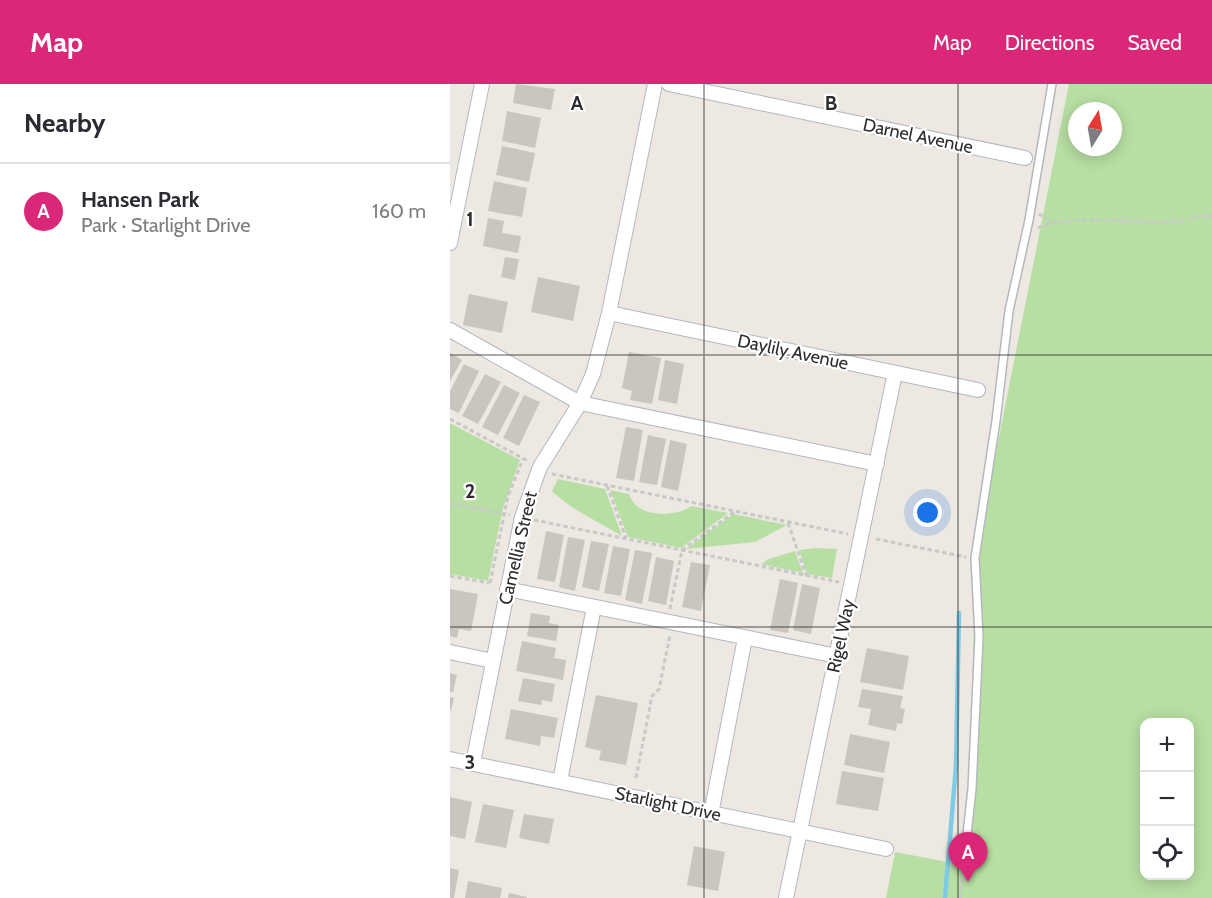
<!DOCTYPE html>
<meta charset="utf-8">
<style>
body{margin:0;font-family:Cabin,sans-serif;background:#f7f7f7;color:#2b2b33}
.controls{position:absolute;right:18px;bottom:18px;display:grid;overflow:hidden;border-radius:12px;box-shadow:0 3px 15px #0003}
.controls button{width:54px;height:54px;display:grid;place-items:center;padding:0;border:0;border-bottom:2px solid #e1e1e2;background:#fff;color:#2b2b33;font:30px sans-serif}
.compass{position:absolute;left:618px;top:18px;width:54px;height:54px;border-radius:50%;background:#fff;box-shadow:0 3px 15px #0003;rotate:11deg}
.you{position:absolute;left:478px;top:429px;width:21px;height:21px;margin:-15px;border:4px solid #fff;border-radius:50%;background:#1a73e8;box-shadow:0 0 0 9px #1a73e833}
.badge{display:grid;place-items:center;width:39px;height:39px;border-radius:50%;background:#db2777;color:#fff;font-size:20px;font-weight:700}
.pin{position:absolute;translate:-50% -50px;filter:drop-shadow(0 2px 3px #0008)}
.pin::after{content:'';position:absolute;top:32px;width:21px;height:18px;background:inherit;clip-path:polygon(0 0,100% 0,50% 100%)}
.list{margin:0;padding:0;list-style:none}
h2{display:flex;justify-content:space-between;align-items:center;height:78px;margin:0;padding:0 24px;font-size:26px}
h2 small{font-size:20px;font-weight:400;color:#7c7c81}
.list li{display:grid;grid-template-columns:39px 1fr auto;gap:18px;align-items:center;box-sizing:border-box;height:96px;padding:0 24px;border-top:2px solid #e1e1e2}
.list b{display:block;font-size:22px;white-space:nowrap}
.list p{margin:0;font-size:20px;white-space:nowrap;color:#7c7c81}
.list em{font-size:20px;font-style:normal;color:#7c7c81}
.icon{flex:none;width:33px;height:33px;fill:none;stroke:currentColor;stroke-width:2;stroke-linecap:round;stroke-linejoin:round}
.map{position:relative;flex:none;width:762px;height:814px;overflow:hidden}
header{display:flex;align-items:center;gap:36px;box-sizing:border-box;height:84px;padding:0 30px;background:#db2777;color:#fff}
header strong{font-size:28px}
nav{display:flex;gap:33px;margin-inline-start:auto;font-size:21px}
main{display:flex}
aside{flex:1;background:#fff}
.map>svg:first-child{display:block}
.green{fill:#b8dfa3;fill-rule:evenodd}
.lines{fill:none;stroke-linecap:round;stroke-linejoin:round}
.stream{stroke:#7ecbe6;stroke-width:4.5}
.building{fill:#c9c6bf}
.service-casing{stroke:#b5b7bf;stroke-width:10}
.minor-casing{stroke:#b5b7bf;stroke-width:16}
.path{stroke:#c8c8c8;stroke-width:3;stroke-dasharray:4.5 3;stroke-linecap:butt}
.service{stroke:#fff;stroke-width:7}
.minor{stroke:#fff;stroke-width:14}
.grid{fill:none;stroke:#2d2d2d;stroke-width:1.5;stroke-opacity:0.55}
.labels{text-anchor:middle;stroke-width:4.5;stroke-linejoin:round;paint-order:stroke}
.street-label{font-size:18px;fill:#2d2d2d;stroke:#fff}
.grid-label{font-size:20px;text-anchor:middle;font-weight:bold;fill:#2d2d2d;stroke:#fff;stroke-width:4.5;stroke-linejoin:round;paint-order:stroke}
</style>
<header>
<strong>Map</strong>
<nav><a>Map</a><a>Directions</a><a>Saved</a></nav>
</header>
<main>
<aside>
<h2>Nearby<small></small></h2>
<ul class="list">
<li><span class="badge">A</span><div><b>Hansen Park</b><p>Park · Starlight Drive</p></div><em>160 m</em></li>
</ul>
</aside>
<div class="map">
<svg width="762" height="814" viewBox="0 0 762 814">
<rect width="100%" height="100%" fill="#ede8e1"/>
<!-- green -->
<path class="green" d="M619 0H762V814H436L445 768 519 782 525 474ZM627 27H663V63H627ZM694 638H740V792H694Z
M0 339 70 376 53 424 38 497 0 490Z
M108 395 155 405 172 452 123 424 105 410 102 407Z
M160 406 179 410C186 434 225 434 241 422L278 429 231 464 178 453Z
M283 430 337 441 305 458 236 465Z
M366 464 387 465 382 494 357 490 349 466Z
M345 467 353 489 311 480 319 475Z"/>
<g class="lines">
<!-- stream -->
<path class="stream" d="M495 814 506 682 509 529"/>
</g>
<!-- building -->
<path class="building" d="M66 0 105 5 101 26 63 19Z
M57 27 91 34 85 64 52 57Z
M52 62 85 69 79 98 46 91Z
M44 97 77 104 72 133 38 127Z
M38 134 54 137 52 149 71 152 68 169 33 162Z
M55 173 69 175 65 196 51 193Z
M88 193 130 202 123 237 81 228Z
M19 210 58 218 52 249 13 241Z
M179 268 211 274 202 320 180 316 182 307 172 304Z
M0 269 12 276 0 297Z
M215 276 234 280 227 320 208 316Z
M14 280 29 287 9 329 0 325V307Z
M35 290 51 298 28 340 12 332Z
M54 301 70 309 48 351 32 343Z
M74 311 90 318 69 362 53 354Z
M176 343 193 346 184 397 166 394Z
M198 351 216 355 207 401 189 398Z
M220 356 237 360 228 407 211 403Z
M96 447 114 451 105 498 87 495Z
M118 453 135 456 125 507 109 503Z
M141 457 159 460 149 507 132 503Z
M163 462 180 465 171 512 154 509Z
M185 466 202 469 192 520 175 516Z
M206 473 224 477 216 521 198 517Z
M241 478 260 481 251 527 232 523Z
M330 495 348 499 338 549 320 546Z
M352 500 370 504 361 550 343 546Z
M0 505 28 510 21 547 9 545 7 554 0 552Z
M81 529 100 532 99 539 109 541 106 557 77 552Z
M72 557 106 564 104 574 116 576 113 596 66 587Z
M417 564 459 572 453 606 410 598Z
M0 589 7 591 3 608H0Z
M73 594 105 600 102 618 92 616 91 621 68 617Z
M412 605 453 612 450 624 455 625 452 640 447 639 446 647 418 641 421 625 408 623Z
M146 611 188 619 176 681 149 676 151 667 135 663Z
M0 613 4 614 1 627H0Z
M61 625 108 634 104 654 91 652 90 662 55 655Z
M400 650 440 658 434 689 394 681Z
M392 687 434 694 428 727 386 720Z
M0 713 22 718 15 755 0 752Z
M33 720 64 726 56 764 25 758Z
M74 730 104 735 99 760 69 754Z
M244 762 275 768 268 807 237 801Z
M0 784 9 786 4 814H0Z
M18 797 52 804 50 814H15Z
M59 809 77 813V814H58Z"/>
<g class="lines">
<!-- service casing -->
<g class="service-casing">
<path id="service" d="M514 777 522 705 529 553 525 474 546 337 559 227 579 136 602 0"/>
</g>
<!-- minor casing -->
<g class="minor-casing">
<path id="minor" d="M219 0 575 74
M0 159 32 0
M159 229 528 306
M0 246 130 319 427 380
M57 505 387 572
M0 568 43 577
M0 675 436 765
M23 679 72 433 90 383 130 319 143 290 159 229 205 0
M110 697 144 523
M261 730 295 554
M336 814 445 289"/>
</g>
<!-- path -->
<path class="path" d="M589 130 604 139
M588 144C620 129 685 140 721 138 734 137 749 131 762 132
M0 335 78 377
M102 390 398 450
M157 402 176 454
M0 419 60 431
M84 436 389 498
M338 439 356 491
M426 455 516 473
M0 492 39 499
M40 499 58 412 73 375
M220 525 232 466 284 428
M186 694 202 612 209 605 220 551
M510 814 513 786"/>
<!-- service -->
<use href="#service" class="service"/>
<!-- minor -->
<use href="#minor" class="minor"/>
</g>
<!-- grid -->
<path class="grid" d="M254 0V814M508 0V814M0 271H762M0 543H762"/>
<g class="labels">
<!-- street labels -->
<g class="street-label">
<text transform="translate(468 52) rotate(12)" y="6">Darnel Avenue</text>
<text transform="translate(343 268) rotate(12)" y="6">Daylily Avenue</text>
<text transform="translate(68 464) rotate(-77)" y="6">Camellia Street</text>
<text transform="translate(391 552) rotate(-78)" y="6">Rigel Way</text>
<text transform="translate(218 720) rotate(12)" y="6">Starlight Drive</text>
</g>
</g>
<g class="grid-label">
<text x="127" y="26">A</text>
<text x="381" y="26">B</text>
<text x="20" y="142">1</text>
<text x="20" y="414">2</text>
<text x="20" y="685">3</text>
</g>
</svg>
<div class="controls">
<button>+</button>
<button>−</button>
<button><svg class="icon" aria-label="locate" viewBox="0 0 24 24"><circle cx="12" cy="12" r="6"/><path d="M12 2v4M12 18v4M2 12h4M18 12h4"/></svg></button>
</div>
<svg class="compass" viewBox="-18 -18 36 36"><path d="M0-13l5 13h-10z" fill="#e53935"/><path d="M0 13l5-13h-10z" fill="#7c7c81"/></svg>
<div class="you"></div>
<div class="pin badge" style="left:518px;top:798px">A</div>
</div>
</main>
